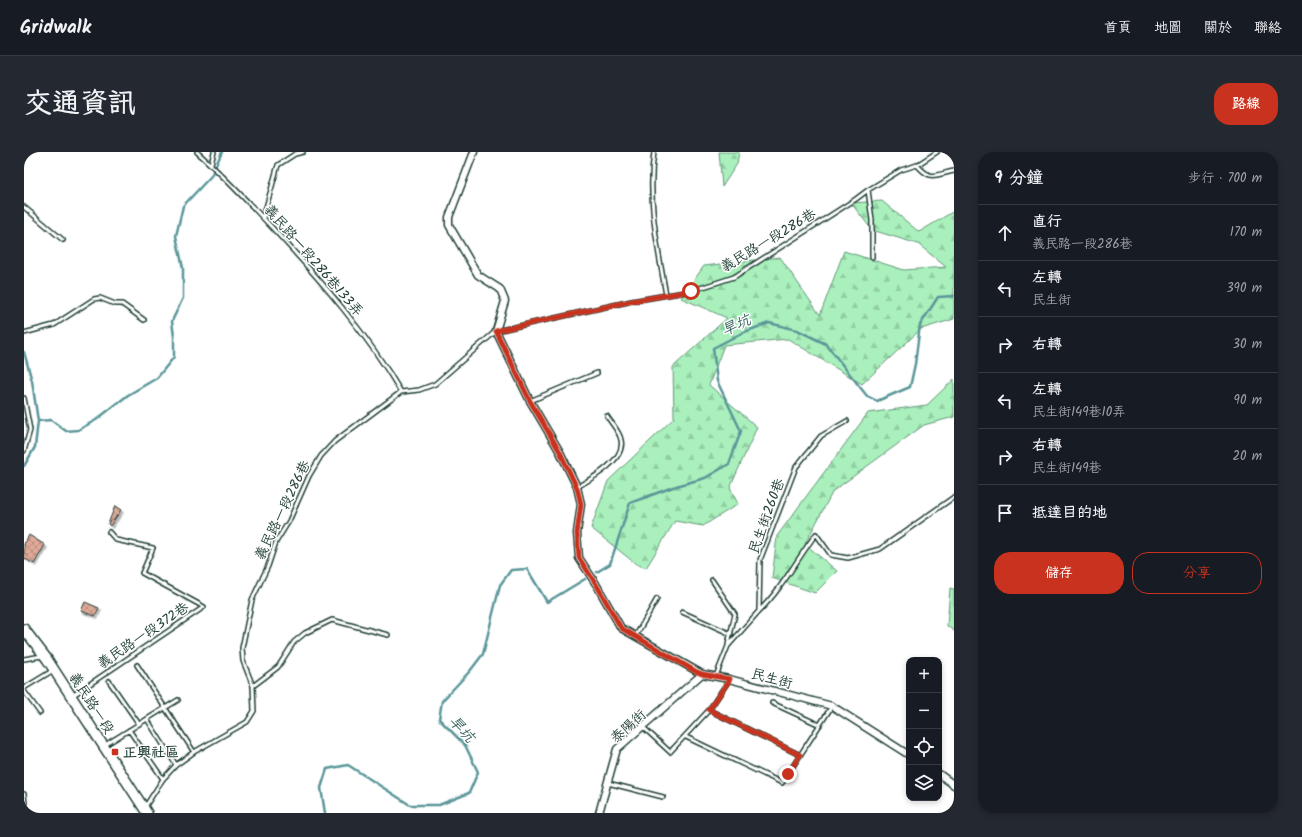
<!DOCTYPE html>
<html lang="zh-TW">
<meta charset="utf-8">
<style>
body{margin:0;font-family:Kalam,"LXGW WenKai TC",sans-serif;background:#242831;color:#f1f3f6}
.controls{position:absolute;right:12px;bottom:12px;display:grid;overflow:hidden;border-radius:8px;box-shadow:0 2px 6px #0003}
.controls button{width:36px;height:36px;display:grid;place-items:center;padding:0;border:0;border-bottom:1px solid #363941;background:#171b24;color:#f1f3f6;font:20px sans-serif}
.stop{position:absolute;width:12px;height:12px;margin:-9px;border:3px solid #c8321e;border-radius:50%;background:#fff}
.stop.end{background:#c8321e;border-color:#fff;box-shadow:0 1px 4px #0008}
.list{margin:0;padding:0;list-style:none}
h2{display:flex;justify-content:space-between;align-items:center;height:52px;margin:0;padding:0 16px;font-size:17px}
h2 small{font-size:13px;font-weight:400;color:#9ea1a6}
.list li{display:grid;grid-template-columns:26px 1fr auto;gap:12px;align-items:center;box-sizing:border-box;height:56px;padding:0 16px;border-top:1px solid #363941}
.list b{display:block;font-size:15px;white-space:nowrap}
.list p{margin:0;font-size:13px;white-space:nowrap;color:#9ea1a6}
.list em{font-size:13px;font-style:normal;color:#9ea1a6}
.actions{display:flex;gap:8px;padding:12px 16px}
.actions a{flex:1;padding:9px 0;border:1px solid #c8321e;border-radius:16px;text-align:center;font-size:14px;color:#c8321e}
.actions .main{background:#c8321e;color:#fff}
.icon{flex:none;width:22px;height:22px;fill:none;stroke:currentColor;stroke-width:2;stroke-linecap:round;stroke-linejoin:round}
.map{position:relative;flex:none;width:930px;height:661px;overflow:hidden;border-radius:16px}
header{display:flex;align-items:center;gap:24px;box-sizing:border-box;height:56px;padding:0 20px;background:#171b24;border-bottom:1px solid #363941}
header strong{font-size:19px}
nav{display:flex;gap:22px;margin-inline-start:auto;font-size:14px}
.intro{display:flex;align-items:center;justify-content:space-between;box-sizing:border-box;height:96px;padding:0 24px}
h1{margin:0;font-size:28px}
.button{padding:10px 18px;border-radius:16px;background:#c8321e;color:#fff;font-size:14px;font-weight:700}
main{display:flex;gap:24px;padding:0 24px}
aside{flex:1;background:#171b24;border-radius:16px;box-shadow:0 2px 6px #0003}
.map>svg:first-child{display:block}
.forest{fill:url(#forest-firs);stroke:#649678}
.cemetery{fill:url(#cemetery-stones);stroke:#649678}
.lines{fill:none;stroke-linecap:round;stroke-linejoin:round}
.stream{stroke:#5a9699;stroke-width:2.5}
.building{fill:url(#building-cross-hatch);stroke:#1f3d34;filter:url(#shadow)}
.lane-casing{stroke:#1f3d34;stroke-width:6}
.street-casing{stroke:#1f3d34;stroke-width:9}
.secondary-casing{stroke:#1f3d34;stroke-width:12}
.lane{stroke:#fff;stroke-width:3}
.street{stroke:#fff;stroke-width:6}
.secondary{stroke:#fff;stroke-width:9}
.route{stroke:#c8321e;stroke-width:5}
.poi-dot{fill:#c8321e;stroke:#fff;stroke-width:1.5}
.labels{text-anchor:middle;stroke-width:3;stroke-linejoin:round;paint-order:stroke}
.street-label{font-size:14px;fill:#1f3d34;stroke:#fff}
.poi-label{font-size:14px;font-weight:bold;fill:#1f3d34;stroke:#fff;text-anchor:start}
.water-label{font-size:15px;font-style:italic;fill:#38625e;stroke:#fff}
</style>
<header>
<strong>Gridwalk</strong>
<nav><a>首頁</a><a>地圖</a><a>關於</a><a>聯絡</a></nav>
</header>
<div class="intro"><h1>交通資訊</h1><a class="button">路線</a></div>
<main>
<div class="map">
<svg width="930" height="661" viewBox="0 0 930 661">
<defs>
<pattern id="forest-firs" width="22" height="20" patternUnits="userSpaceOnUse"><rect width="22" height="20" fill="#a9f0bc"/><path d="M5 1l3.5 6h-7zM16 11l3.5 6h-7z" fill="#91cfa2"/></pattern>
<pattern id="cemetery-stones" width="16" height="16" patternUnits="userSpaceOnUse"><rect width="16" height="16" fill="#a9f0bc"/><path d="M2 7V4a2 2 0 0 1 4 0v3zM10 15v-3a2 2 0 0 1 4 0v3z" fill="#91cfa2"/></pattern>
<pattern id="building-cross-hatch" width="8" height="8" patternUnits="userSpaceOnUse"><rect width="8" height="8" fill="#e1aa98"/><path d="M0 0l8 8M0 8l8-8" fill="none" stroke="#b68c7d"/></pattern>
<filter id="shadow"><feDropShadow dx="2.5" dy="2.5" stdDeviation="0" flood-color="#0004"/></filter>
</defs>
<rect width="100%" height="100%" fill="#fff"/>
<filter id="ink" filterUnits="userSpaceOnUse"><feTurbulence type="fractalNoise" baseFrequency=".025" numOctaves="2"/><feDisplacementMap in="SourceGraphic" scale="8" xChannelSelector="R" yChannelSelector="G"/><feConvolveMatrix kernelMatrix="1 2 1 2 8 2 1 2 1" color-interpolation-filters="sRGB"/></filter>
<g filter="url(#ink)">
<!-- forest -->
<path class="forest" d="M695 0H715L713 12 698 35Z
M858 49 895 80 930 59V167L897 177 838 232 764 187 700 193 685 233 733 275 706 336 714 352 679 374 651 369 622 416 612 412 567 376 584 329 650 266 649 215 703 166 657 146 680 114 756 105 796 163 820 99 880 118 922 115 894 92 848 78 827 51Z
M930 227V265L900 273 809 339 781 392 813 419 791 441 748 426 753 384 844 261 903 253Z"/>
<!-- cemetery -->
<path class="cemetery" d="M926 436 930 437V479L923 474Z"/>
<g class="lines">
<!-- stream -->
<path class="stream" d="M0 200 8 229 14 269
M0 314 11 295 14 269 27 268 42 279 54 278 72 268 104 243 133 226 150 205V185L148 169 159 146V116L152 84 159 54 187 24 198 0
M573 420 586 412 606 351 649 335 681 326 705 312 717 279 693 229 689 196 718 181 745 171 773 178 802 192 843 244 853 249 886 235 891 212 896 173 914 145 930 144
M301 661 297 636 303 617 324 613 386 653H415L445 641 454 620 441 593 415 567 418 549 446 519 459 502 476 433 487 418 503 417 523 450 561 427"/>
</g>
<!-- building -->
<path class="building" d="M91 354 97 358 86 374 84 372Z
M5 383 21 393 10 412 0 406V392Z
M61 450 75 456 71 464 57 459Z"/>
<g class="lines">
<!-- lane casing -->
<g class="lane-casing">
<path id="lane" d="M173 0C202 26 228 54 254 82 300 132 343 182 377 240
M630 0C623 48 634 97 642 143
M187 12 190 0
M893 13C907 29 910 23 930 19
M844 38 848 68V105
M0 55 39 88
M239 66 254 13 271 2 279 0
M0 181 30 173 70 147 76 146 91 152H98L120 168
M0 246 6 278 0 299
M506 249 573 221
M553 335C567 327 602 308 597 288 596 280 587 271 583 264
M688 428 711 462 704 492
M735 459C758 437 773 407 792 382L807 403 824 406 856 397 930 345
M658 460 707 482
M611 485 633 447
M0 507 18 504
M113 513 170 600
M692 524 704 494 735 459 736 408 772 315 797 284 823 269
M85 529 115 572
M229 534 254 515 270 490 281 481 308 468 364 483
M0 536 28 519
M0 539 16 561
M48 544 180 455 118 421 129 396 92 388 85 380
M748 551 796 573
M685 558 776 603
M123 567 152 613
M619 575 646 600 685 558 705 528
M105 578 139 627
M662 585 758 631 808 554
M81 593 154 548
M584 631 639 645
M0 642 2 661
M121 655 139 627 152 613 170 600 223 570 230 559 229 534 219 509 218 496 228 448 244 414 252 390 265 369 285 324 297 304 311 289 377 240 395 238 411 232 472 179 608 149 667 139 710 125 832 47 844 38 877 18 893 13 913 0"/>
</g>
<!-- street casing -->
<g class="street-casing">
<path id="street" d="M450 0 425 65V73L454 123 476 137 481 149 472 179 506 249 536 300 553 335 557 352 553 381 555 406 572 432 597 476 678 522 705 527 808 554 885 603
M915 622 930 633
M575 661 593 597 678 522"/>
</g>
<!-- secondary casing -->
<g class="secondary-casing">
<path id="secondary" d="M0 477 23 507 123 661"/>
</g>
<!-- lane -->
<use href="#lane" class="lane"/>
<!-- street -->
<use href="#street" class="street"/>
<!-- secondary -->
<use href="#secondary" class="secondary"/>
</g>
</g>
<g class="lines" filter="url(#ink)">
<!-- route -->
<path class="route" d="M667 139 608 149 472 179 506 249 536 300 553 336 557 352 553 381 555 406 572 432 597 476 671 519 678 522 706 527 685 558 776 603 764 622"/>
</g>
<!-- markers -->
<rect class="poi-dot" x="87" y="596" width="8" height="8" rx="2"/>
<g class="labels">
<!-- street labels -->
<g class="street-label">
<text transform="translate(744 88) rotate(-31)" y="5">義民路一段286巷</text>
<text transform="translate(290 108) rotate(49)" y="5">義民路一段286巷133弄</text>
<text transform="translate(258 358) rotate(-64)" y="5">義民路一段286巷</text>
<text transform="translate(742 364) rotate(-70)" y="5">民生街260巷</text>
<text transform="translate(119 483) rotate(-34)" y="5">義民路一段372巷</text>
<text transform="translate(748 526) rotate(15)" y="5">民生街</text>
<text transform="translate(68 551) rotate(57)" y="5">義民路一段</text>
<text transform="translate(604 574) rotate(-42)" y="5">泰陽街</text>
</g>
<!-- poi labels -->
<g class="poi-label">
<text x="99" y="605">正興社區</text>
</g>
<!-- water labels -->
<g class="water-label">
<text transform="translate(712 173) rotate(-24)" y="5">旱坑</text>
<text transform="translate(438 577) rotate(48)" y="5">旱坑</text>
</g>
</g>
</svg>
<div class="controls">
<button>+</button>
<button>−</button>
<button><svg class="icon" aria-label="locate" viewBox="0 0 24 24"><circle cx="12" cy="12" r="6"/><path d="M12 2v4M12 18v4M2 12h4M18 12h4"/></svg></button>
<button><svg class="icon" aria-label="layers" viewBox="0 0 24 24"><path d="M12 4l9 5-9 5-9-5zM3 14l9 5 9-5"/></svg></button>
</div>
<div class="stop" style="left:667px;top:139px"></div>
<div class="stop end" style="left:764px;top:622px"></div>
</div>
<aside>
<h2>9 分鐘<small>步行 · 700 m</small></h2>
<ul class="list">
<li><svg class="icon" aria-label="ahead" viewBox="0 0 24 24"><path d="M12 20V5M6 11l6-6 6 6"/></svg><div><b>直行</b><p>義民路一段286巷</p></div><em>170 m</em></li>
<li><svg class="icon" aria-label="left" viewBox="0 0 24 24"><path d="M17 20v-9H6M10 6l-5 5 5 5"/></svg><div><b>左轉</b><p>民生街</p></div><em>390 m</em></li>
<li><svg class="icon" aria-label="right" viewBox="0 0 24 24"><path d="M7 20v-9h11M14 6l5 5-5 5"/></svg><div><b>右轉</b></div><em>30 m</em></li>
<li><svg class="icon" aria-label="left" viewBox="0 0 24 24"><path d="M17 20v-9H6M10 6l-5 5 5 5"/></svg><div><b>左轉</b><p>民生街149巷10弄</p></div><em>90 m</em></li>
<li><svg class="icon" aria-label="right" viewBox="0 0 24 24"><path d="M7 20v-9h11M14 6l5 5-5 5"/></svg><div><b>右轉</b><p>民生街149巷</p></div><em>20 m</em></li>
<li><svg class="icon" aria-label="arrive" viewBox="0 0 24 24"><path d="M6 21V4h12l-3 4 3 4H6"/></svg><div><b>抵達目的地</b></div></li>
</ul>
<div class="actions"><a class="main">儲存</a><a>分享</a></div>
</aside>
</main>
